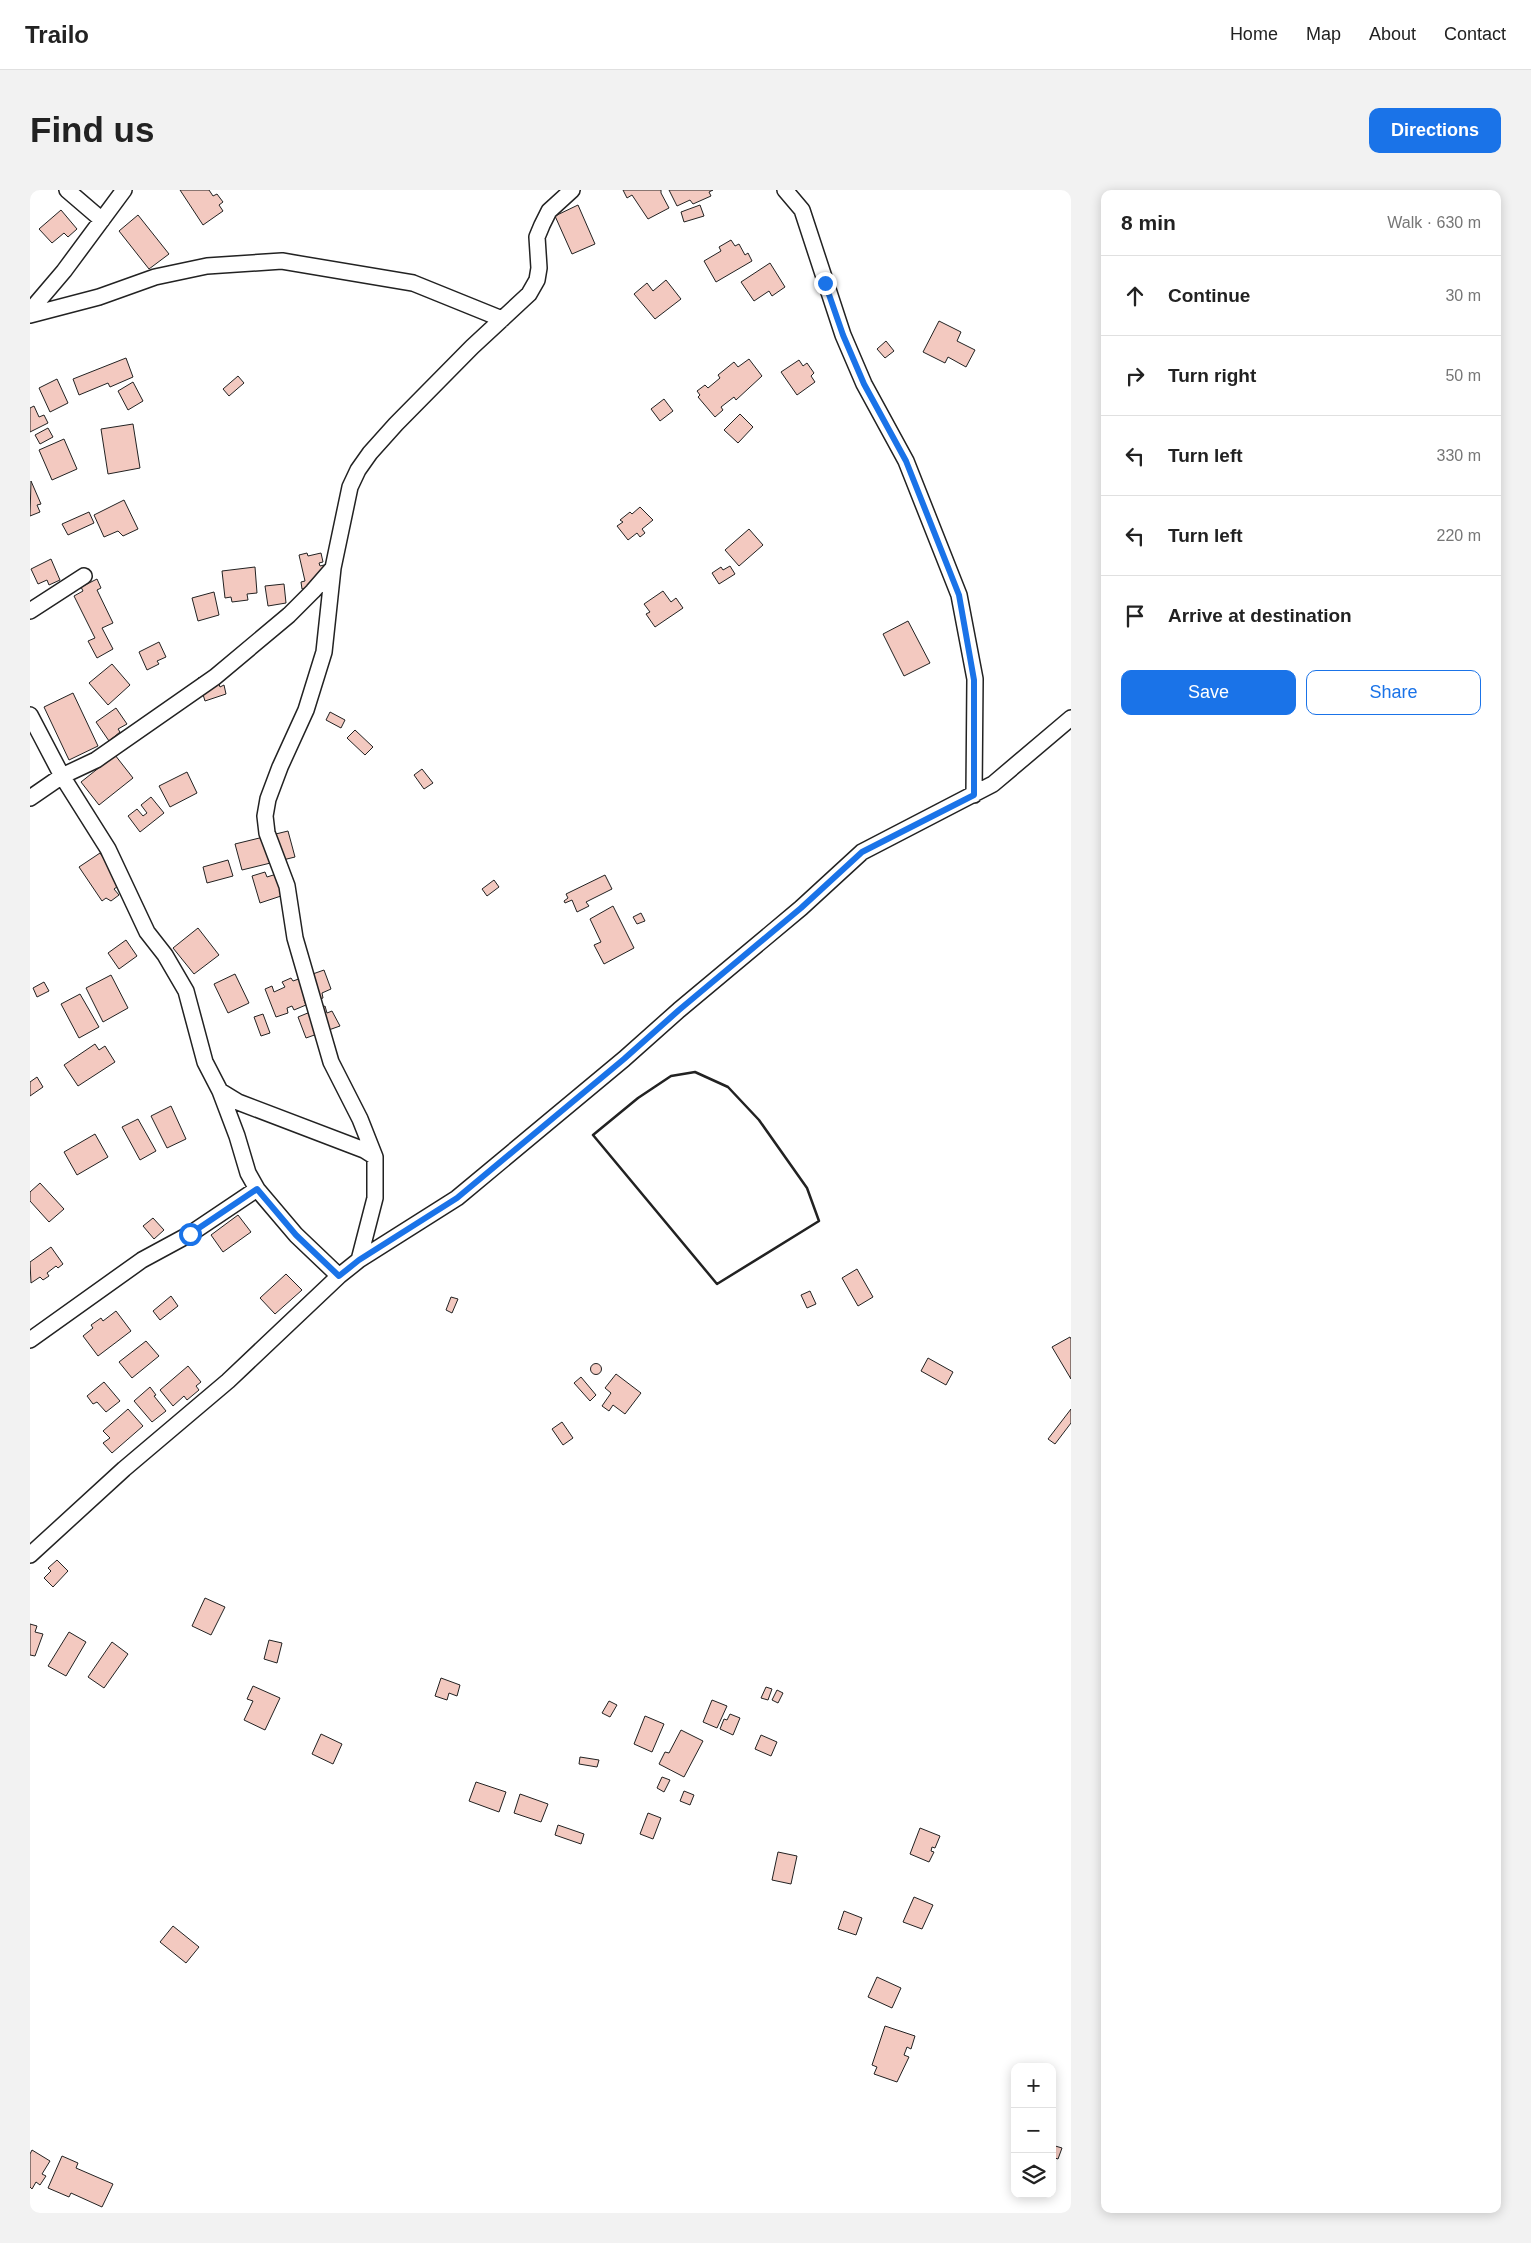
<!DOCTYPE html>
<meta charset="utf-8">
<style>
body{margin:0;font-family:Helvetica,sans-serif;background:#f2f2f2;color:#222}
.controls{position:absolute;right:15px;bottom:15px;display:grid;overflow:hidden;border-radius:10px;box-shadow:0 2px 12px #0003}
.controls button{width:45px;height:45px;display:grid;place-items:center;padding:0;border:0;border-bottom:1px solid #e0e0e0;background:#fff;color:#222;font:25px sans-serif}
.stop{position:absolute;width:15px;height:15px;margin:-11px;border:4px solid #1a73e8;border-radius:50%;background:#fff}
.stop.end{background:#1a73e8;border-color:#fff;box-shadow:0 1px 5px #0008}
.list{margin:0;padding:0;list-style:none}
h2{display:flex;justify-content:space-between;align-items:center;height:65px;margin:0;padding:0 20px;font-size:21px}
h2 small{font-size:16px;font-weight:400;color:#767676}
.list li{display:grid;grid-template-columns:32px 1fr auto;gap:15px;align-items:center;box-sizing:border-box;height:80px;padding:0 20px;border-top:1px solid #e0e0e0}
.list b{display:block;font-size:19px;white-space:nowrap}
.list em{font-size:16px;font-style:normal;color:#767676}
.actions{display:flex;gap:10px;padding:15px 20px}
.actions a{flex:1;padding:11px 0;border:1px solid #1a73e8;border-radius:10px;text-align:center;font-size:18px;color:#1a73e8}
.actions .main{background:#1a73e8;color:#fff}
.icon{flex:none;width:28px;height:28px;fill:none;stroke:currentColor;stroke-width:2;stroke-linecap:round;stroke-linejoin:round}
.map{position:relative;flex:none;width:1041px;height:2023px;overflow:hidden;border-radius:10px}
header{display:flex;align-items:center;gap:30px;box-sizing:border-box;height:70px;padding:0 25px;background:#fff;border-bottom:1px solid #e0e0e0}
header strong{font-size:24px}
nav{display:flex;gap:28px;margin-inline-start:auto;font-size:18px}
.intro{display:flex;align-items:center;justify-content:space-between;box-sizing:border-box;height:120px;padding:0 30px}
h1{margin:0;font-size:35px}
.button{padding:12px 22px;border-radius:10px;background:#1a73e8;color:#fff;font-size:18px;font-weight:700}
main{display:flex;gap:30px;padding:0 30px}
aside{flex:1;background:#fff;border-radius:10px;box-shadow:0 2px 12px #0003}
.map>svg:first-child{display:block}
.building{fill:#f3c9c0;stroke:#222}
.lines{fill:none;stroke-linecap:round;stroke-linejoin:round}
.street-casing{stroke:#222;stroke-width:18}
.street{stroke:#fff;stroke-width:15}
.wall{stroke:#222;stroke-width:2.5}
.route{stroke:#1a73e8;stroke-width:6}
</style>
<header>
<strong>Trailo</strong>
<nav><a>Home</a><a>Map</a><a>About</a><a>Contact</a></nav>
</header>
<div class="intro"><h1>Find us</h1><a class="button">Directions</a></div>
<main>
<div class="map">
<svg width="1041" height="2023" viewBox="0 0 1041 2023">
<rect width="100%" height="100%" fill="#fff"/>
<!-- building -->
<path class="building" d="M150 0H179L183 6 187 4 193 12 189 15 193 21 173 35Z
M593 0H631V3L639 18 618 29 602 5 597 8Z
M639 0H683L679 2 681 6 663 14 660 10 647 16Z
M548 15 565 54 542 64 525 26Z
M670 15 674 26 654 32 651 22Z
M31 20 47 39 38 47 34 43 22 53 9 39Z
M108 25 139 64 119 79 89 41Z
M701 50 705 56 709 54 715 65 718 63 722 71 686 92 674 71 691 61 689 57Z
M740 73 755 97 742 106 739 101 724 111 711 92Z
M636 90 651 109 625 129 604 104 617 93 623 101Z
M909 131 931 142 927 151 945 160 936 177 918 167 915 173 893 162Z
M856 151 864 161 855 168 847 159Z
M96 168 103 187 80 197 78 193 49 205 43 189Z
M719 169 732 186 706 210 704 207 691 217 693 220 685 227 668 207 670 205 667 201 675 195 678 198 690 188 688 185 704 172 708 177Z
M769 170 773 176 777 173 784 183 781 186 785 192 767 205 751 182Z
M208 186 214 193 199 206 193 199Z
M27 189 38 213 20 222 9 198Z
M103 192 113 211 98 220 88 201Z
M634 209 643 221 630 231 621 219Z
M4 216 9 227 14 225 18 233 0 242V218Z
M710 224 723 237 708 253 694 240Z
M103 234 110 278 78 284 71 239Z
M18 238 23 247 10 254 5 245Z
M34 249 47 279 22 290 9 260Z
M1 291 11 314 7 315 10 322 0 326Z
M94 310 108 339 93 346 88 341 74 347 64 325Z
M610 317 623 330 612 339 615 343 610 347 607 343 598 350 587 336 593 332 590 330 600 322 602 324Z
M59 322 64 333 38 345 32 334Z
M719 339 733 355 709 376 695 360Z
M277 363 278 366 291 363 293 372 289 373 290 376 294 375 300 400 277 406 276 398 272 399 271 392 275 391 269 365Z
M21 369 30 390 19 395 17 390 8 394 1 379Z
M700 376 705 384 689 394 682 383 691 377 693 380Z
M225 377 227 403 217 404 218 410 202 412 201 407 195 408 192 381Z
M67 389 71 398 67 400 83 433 72 438 83 459 67 468 58 451 65 448 44 406 53 401 51 397Z
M254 394 256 413 238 416 235 396Z
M633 401 641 412 646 408 653 418 625 437 616 424 620 422 614 414Z
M184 402 189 425 168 431 162 408Z
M878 431 900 473 874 486 853 444Z
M129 452 136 467 127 471 129 474 117 480 109 462Z
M82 474 100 495 78 515 59 493Z
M189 481 187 488 190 497 194 495 196 504 175 511 168 488Z
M43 503 68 556 39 570 14 517Z
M86 518 97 534 88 539 90 542 79 551 66 532Z
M300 522 315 530 311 538 296 530Z
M325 540 343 557 335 565 317 548Z
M85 565 103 588 69 615 51 592Z
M392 579 403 593 394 599 384 585Z
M157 582 167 603 140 617 129 596Z
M121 607 134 623 110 642 98 626 107 619 113 626 117 623 111 615Z
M258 641 265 667 212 680 205 654Z
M70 663 91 694 84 699 89 705 81 711 76 708 72 711 49 677Z
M198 670 203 686 177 693 173 677Z
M235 682 237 687 253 682 260 703 230 713 222 686Z
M575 685 582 699 556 712 559 716 547 722 542 710 535 713 534 711 538 708 536 704Z
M464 690 469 697 457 706 452 699Z
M583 716 604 758 574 774 564 755 571 752 560 729Z
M611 723 615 731 607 734 603 727Z
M168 738 189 765 164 784 143 758Z
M96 750 107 766 89 779 78 763Z
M294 780 301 799 292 803 293 808 282 812 281 808 274 810 276 815 264 820 262 816 257 818 258 823 246 827 235 799 242 796 244 802 255 797 252 792 261 788 263 791Z
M205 784 219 813 198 823 184 794Z
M81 785 98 818 73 832 56 798Z
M14 792 19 801 7 807 3 798Z
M50 804 69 837 49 848 31 814Z
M295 816 297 823 302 821 310 836 276 848 268 827Z
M233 824 240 843 231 846 224 827Z
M65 854 69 860 75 856 85 872 48 896 34 875Z
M7 887 13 897 0 906V892Z
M141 916 156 949 137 958 121 926Z
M108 929 126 961 110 970 92 937Z
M65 944 78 967 47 985 34 962Z
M10 993 34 1019 19 1032 0 1011V1002Z
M208 1025 221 1042 193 1062 181 1045Z
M123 1028 134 1040 124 1049 113 1036Z
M21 1057 33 1074 28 1078 26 1076 17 1083 19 1086 13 1090 10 1087 1 1093 0 1072Z
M827 1079 843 1107 828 1116 812 1088Z
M256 1084 272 1100 245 1124 230 1108Z
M780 1101 786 1114 777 1118 771 1105Z
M141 1106 148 1116 130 1130 123 1121Z
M421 1107 428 1109 422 1123 416 1120Z
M86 1121 101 1141 68 1166 53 1146 63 1138 61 1135 71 1128 73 1131Z
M1040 1147 1041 1149V1189L1022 1157Z
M116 1151 129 1166 102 1188 89 1172Z
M898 1168 923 1182 916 1195 891 1181Z
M560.5 1179a5.5 5.5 0 1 1 11 0a5.5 5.5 0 1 1-11 0Z
M158 1176 171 1192 166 1196 169 1200 157 1210 154 1206 143 1216 130 1200Z
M586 1184 611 1203 595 1224 583 1215 579 1221 572 1216 581 1203 575 1198Z
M551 1187 566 1205 560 1211 544 1193Z
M74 1192 90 1211 76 1222 67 1212 63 1214 57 1206Z
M120 1197 126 1205 124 1206 136 1221 122 1232 104 1211Z
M98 1219 113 1236 82 1263 73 1253 80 1248 73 1241Z
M1041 1219V1233L1025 1254 1018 1249Z
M532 1232 543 1248 533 1255 522 1239Z
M27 1370 38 1381 23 1397 14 1388 21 1381 18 1378Z
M175 1408 195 1417 181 1445 162 1436Z
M0 1434 7 1436 5 1442 13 1444 5 1466 0 1465Z
M39 1442 56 1452 36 1486 18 1476Z
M239 1450 252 1453 247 1473 234 1469Z
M82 1452 98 1464 74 1498 58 1487Z
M411 1488 430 1495 427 1506 419 1503 417 1510 405 1506Z
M223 1496 250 1508 235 1540 214 1530 223 1511 217 1509Z
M736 1497 742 1499 738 1510 731 1508Z
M747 1500 753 1503 748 1513 742 1510Z
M682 1510 697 1516 687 1538 673 1532Z
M579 1511 587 1515 580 1527 572 1523Z
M700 1524 710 1528 703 1545 690 1539 694 1529 697 1530Z
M615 1526 634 1534 622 1562 604 1554Z
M651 1540 673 1551 654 1587 629 1574 635 1562 639 1563Z
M291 1544 312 1554 303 1574 282 1564Z
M731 1545 747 1552 741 1566 725 1559Z
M550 1567 569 1570 567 1577 549 1574Z
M632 1587 640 1590 634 1602 627 1598Z
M446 1592 476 1602 469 1622 439 1611Z
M654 1601 664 1605 660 1615 650 1611Z
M490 1604 518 1614 511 1632 484 1623Z
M618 1623 631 1628 623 1649 610 1644Z
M528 1635 554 1644 551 1654 525 1645Z
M890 1638 910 1646 905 1658 902 1657 901 1661 904 1662 899 1672 880 1664Z
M748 1662 767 1666 761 1694 742 1690Z
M884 1707 903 1715 892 1739 873 1732Z
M814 1721 832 1728 826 1745 808 1739Z
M143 1736 169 1757 156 1773 130 1752Z
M847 1787 871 1798 862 1818 838 1807Z
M855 1836 885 1846 881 1859 877 1857 874 1865 879 1867 867 1892 844 1884 847 1877 842 1875Z
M1022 1955 1032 1958 1028 1969 1022 1967Z
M2 1960 20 1971 12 1984 16 1986 10 1995 6 1992 2 1999 0 1997V1964Z
M32 1966 48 1973 46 1978 83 1994 72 2017 41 2003 39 2007 18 1998Z"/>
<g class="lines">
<!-- street casing -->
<g class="street-casing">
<path id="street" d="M37 0 72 30
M755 0 772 20 813 145 834 194 876 271 929 405 945 489 944 605
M0 121 34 81 94 0
M0 125 69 107 125 87 177 76 252 71 383 93 472 129
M303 378 294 462 276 520 250 577 238 609 235 626 237 643 257 696 265 748 301 872 330 929 345 967
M0 421 54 386
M0 525 32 586 78 659 117 742 135 765 156 801 175 872 190 901 208 912 334 960 345 967V1008L329 1070
M0 608 32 586 66 570 185 487 259 425 283 401 303 378 320 297 328 280 340 263 366 234 442 157 499 104 507 90 509 78 507 47 512 35 519 21 542 0
M190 901 207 946 218 983 227 999 266 1045 309 1086
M0 1150 112 1070 160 1044 227 999
M0 1365 94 1279 198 1191 309 1086 329 1070 427 1008 594 869 649 820 771 718 832 662 963 594 1041 528"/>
</g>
<!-- street -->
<use href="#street" class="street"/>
<!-- wall -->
<path class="wall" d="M665 882 698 897 729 930 777 998 789 1031 687 1094 563 945 608 908 641 886Z"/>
</g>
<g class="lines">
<!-- route -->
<path class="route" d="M160 1044 227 999 266 1045 309 1086 329 1070 427 1008 594 869 649 820 771 718 832 662 944 605V490L929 405 876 271 834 194 813 145 795 93"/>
</g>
</svg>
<div class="controls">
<button>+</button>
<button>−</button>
<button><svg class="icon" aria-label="layers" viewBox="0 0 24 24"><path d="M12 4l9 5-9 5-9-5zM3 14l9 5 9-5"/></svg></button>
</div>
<div class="stop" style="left:160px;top:1044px"></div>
<div class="stop end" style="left:795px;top:93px"></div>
</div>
<aside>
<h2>8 min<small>Walk · 630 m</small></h2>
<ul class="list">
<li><svg class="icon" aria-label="ahead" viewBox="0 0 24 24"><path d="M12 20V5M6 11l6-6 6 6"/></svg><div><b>Continue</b></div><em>30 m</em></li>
<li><svg class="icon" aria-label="right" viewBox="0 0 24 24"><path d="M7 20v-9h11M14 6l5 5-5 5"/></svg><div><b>Turn right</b></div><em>50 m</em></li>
<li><svg class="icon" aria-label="left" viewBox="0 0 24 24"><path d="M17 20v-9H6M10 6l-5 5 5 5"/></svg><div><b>Turn left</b></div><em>330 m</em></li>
<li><svg class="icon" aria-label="left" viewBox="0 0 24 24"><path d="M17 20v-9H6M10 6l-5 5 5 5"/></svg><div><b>Turn left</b></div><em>220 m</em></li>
<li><svg class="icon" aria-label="arrive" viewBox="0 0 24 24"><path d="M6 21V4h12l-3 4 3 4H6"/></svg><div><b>Arrive at destination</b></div></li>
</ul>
<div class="actions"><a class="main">Save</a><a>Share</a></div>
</aside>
</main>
